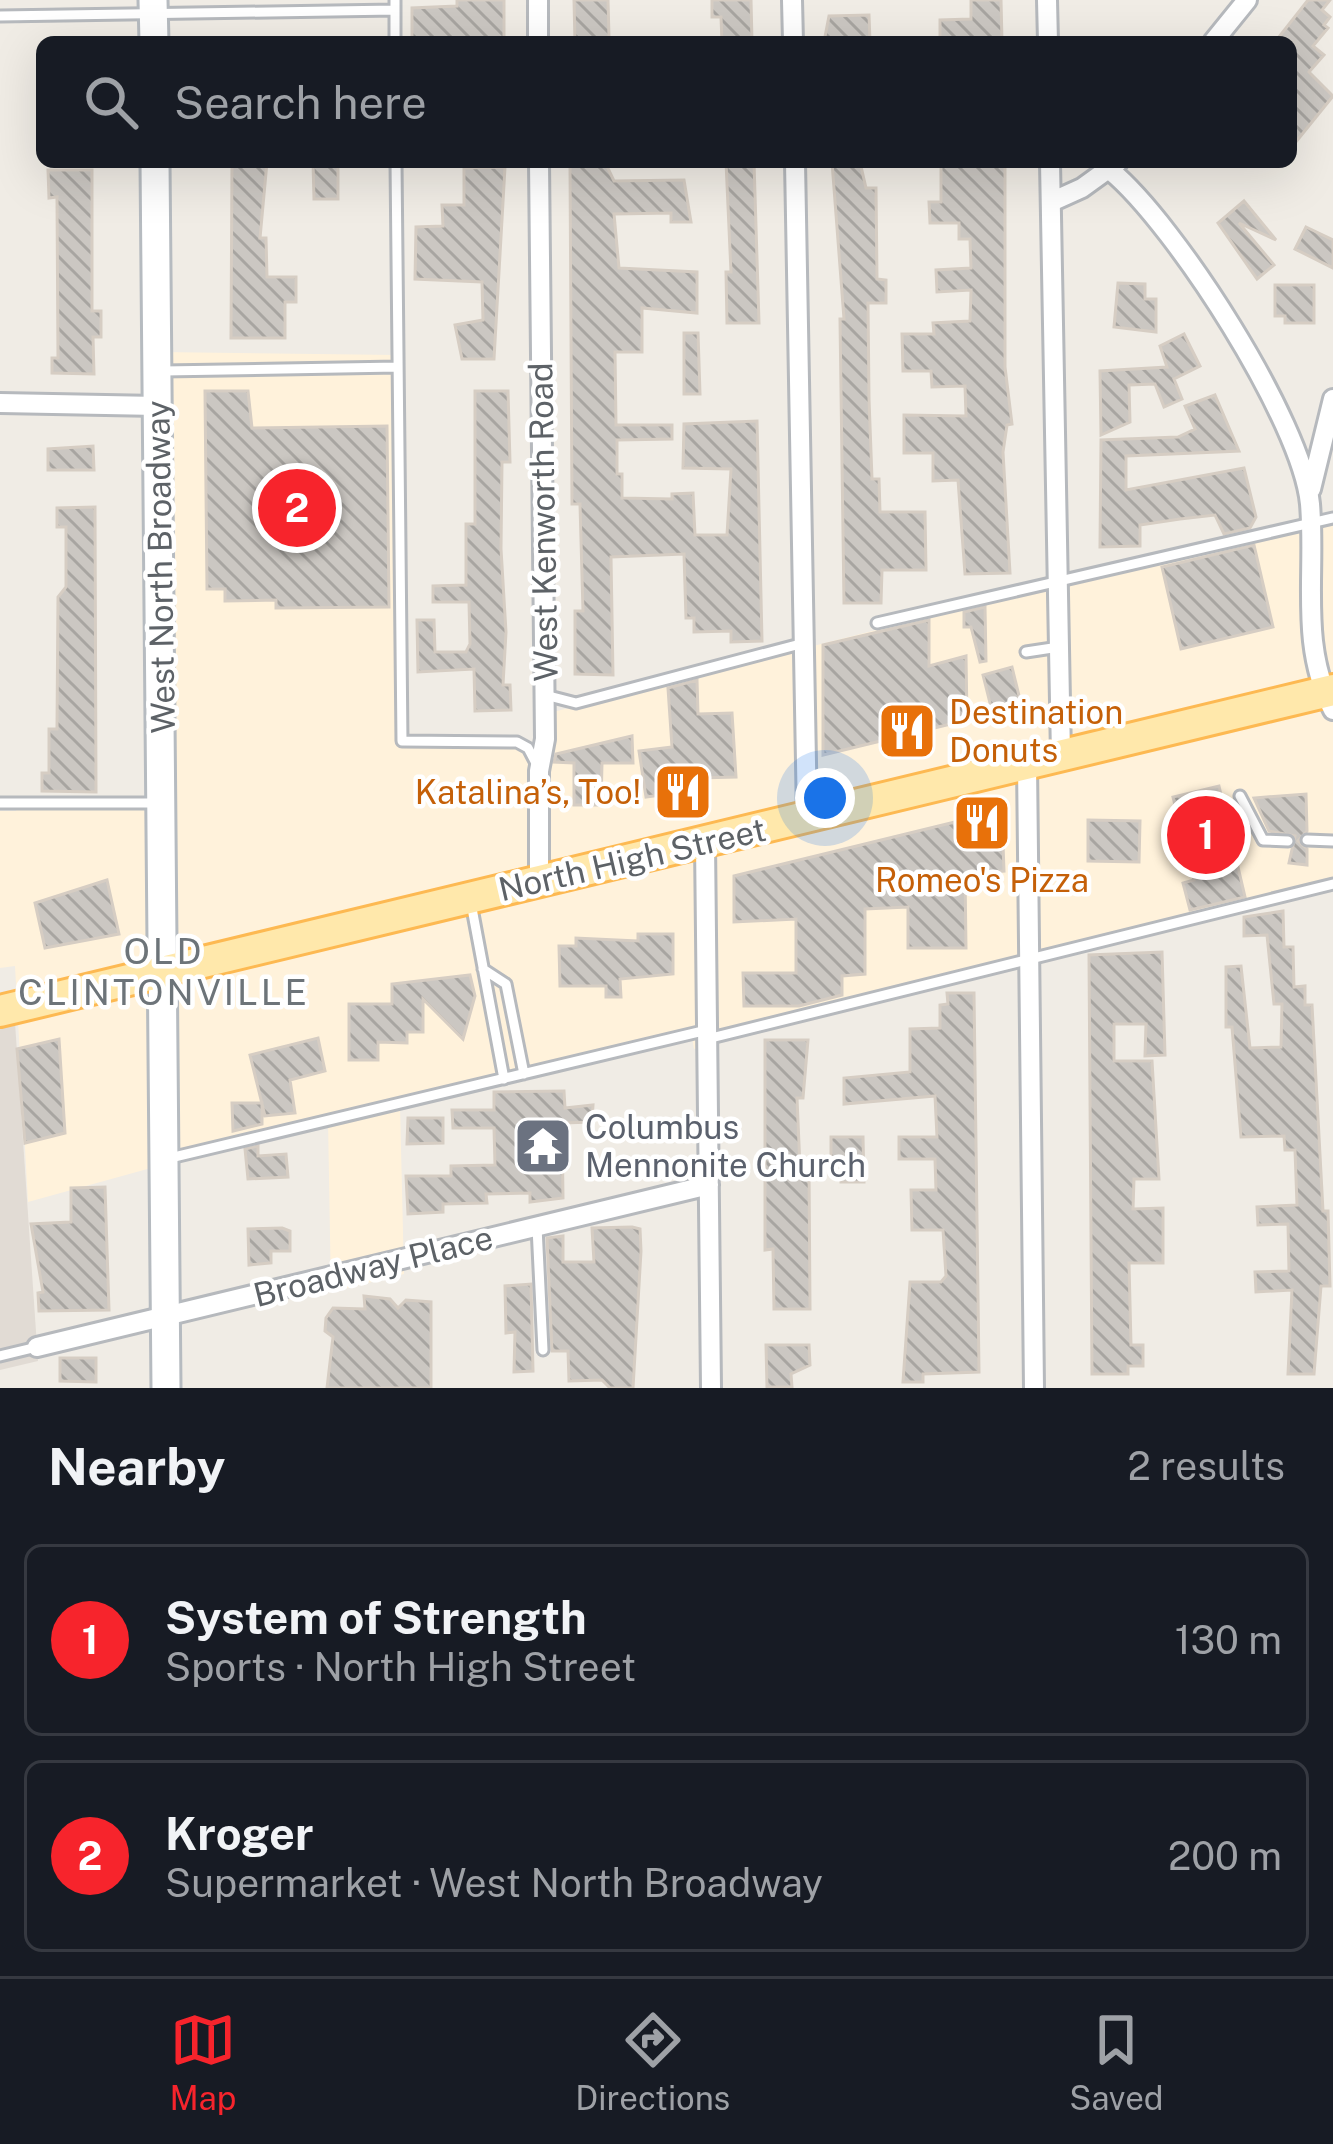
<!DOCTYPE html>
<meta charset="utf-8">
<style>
body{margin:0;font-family:"Public Sans",sans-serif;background:#20242c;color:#f1f3f6}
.you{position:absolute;left:825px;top:798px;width:42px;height:42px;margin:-30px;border:9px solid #fff;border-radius:50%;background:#1a73e8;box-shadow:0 0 0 18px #1a73e833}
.badge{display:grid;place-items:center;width:78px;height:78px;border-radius:50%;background:#f7242c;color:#fff;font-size:39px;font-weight:700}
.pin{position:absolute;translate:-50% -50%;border:6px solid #fff;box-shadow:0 3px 12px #0006}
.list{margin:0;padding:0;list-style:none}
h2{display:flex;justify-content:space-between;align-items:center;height:156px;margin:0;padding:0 48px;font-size:51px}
h2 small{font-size:39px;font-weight:400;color:#9ea1a6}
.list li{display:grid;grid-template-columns:78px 1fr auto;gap:36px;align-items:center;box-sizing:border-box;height:192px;margin:0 24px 24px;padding:0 24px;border:3px solid #363941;border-radius:18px}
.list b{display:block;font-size:45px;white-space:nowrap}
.list p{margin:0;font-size:39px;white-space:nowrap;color:#9ea1a6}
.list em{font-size:39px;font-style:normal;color:#9ea1a6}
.icon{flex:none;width:66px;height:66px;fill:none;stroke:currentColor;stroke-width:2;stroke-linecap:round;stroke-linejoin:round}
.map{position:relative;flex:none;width:1333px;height:1388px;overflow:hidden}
.search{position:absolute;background:#171b24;box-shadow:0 12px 48px #0002;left:36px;right:36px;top:36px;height:132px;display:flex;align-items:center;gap:30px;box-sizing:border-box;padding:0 42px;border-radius:18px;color:#9ea1a6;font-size:45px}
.sheet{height:588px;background:#171b24}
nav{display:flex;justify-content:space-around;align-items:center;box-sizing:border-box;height:168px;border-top:3px solid #363941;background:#171b24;font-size:33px;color:#9ea1a6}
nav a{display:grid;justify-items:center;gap:6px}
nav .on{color:#f7242c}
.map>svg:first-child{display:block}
.commercial{fill:#fff2db}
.education{fill:#e1dbd4}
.building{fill:url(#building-back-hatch);stroke:#d6cdc3;stroke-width:3}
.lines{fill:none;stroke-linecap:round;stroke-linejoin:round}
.lane-casing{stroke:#b6b9bd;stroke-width:15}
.street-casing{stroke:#b6b9bd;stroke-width:24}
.secondary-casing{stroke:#b6bbc0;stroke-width:33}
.primary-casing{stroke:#fdb952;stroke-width:36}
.lane{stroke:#fff;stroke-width:9}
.street{stroke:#fff;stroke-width:18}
.secondary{stroke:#fff;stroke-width:27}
.primary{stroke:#ffe8ab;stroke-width:30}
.labels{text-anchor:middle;stroke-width:9;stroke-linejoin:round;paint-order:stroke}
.street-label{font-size:33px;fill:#5d6267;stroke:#fff}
.food-label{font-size:33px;fill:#c56008;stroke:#fff;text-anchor:start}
.worship-label{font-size:33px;fill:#5b616d;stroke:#fff;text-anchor:start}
.neighbourhood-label{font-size:36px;letter-spacing:3px;fill:#6d7479;stroke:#fff}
</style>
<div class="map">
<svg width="1333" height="1388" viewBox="0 0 1333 1388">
<defs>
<pattern id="building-back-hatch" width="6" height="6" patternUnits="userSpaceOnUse" patternTransform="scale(3)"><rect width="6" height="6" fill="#cbc7c2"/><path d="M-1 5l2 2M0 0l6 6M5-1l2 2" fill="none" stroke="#a8a5a1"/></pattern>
</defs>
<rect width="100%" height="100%" fill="#f0ece5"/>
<!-- commercial -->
<path class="commercial" d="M158 352 398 355 406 745 532 744 553 712 1333 514V885L694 1049 692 1037 400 1105 404 1274 331 1292 328 1119 28 1202 15 966 0 968V811H16L17 801 165 798Z"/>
<!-- education -->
<path class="education" d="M14 1008 38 1361 0 1370V1011Z"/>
<!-- building -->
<path class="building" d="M457 0H504V42L412 40V8L457 6Z
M574 0H608L609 38 575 42Z
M712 0H751L752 42H722L721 17H712Z
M971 0H1001L1002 42 940 38V20L971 19Z
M1308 0H1330L1322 10 1330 17 1324 25 1328 28 1313 46 1324 55 1309 72 1333 96 1291 148V42H1275Z
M869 15 870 42H824L829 16Z
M232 162H267L260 238H266L267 277H296V302H285V338H231Z
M313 162H338V199H314Z
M570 162H605L614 181 684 180 691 222H671V213L614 214 619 268 697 272V313L642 308V352H615L616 425H672V439L617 440V474H622V498L672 499V494L693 493 695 535H727L731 469 683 468 684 424 757 421 762 641 731 642V631L694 632V618H686L684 554 611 557 613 675 575 674V611H583L580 504H572Z
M726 162H754L759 323H727L726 272H731Z
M832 162H860L866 188H876L877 279 886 280V303H868L869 399 872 479H879L880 512H925L926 570H882L881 603H844L840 319H844Z
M941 162 1005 166V367L1012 424 1007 425 1003 452 1010 573 965 574 958 480 933 481V453H904V415L966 416 965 386 932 387 931 371H903L902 334H934L933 323 970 321 971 290 937 292 936 270 971 268 970 239H959V223H930L929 202H941Z
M505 167 494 359H462L455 325 483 320 482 282 415 279 416 227 443 226 442 205H464V168Z
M48 170H92V311H101V337H93L94 374 52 373V358H58L57 197 49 198Z
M1244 201 1276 240 1239 223 1274 265 1257 279 1218 223Z
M1306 227 1333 240V268L1295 249Z
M1118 283 1145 284V299H1156V332L1114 327Z
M1275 285H1314V323H1285V316H1275Z
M684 333H698L700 394H684Z
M1184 334 1200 366 1174 379 1182 399 1164 407 1155 384 1129 385 1130 422 1101 435 1100 371 1167 367 1160 346Z
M205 391H248L252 428 387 426 389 607 276 608V600L225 601V589H207Z
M475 391H508L510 462H502L501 549 506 632 503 685H510L511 710 475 711 474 669 418 672 417 620H434L435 652H466L470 644 469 602H433V586L466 585V524H475Z
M1215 395 1239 451 1126 456V490L1244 468 1256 517 1250 528 1224 534 1215 515 1180 519 1140 525V546L1100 547 1101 440 1178 437 1195 429 1185 406Z
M93 446 94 470H48V449Z
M95 507 96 792 42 791V773H49V729H57L58 597 66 587V527H57V508Z
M1254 545 1273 627 1181 649 1162 567Z
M985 607 986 661 980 662 971 627H964V612Z
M929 620V666L966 656 967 720 823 755V645Z
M1012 667 1022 708 993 715 983 675Z
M697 680 698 714 732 713 736 777 697 778V790L646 797 639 751 672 747 668 688Z
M632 736 633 763H602L601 805H574V763L554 762 556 754Z
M1219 786 1245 897 1190 910 1183 883 1194 880 1173 797Z
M1306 794 1307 831 1298 841 1307 849V865L1289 863 1295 836 1269 831 1254 798Z
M1002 817 1004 871 965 874 966 948H908V907L865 909V974L842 976V995L799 1006H744L743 973H796V919L734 922V876L963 820Z
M1088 820 1140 821 1139 862 1088 861Z
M107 880 119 934 45 948 35 903Z
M1283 911 1284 947H1293L1294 987 1305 986V1005H1312L1323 1211H1328L1330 1286H1321L1314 1374H1288L1292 1290 1256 1292 1255 1272 1289 1271 1288 1224 1258 1225 1257 1207 1297 1205 1295 1150H1285L1284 1136 1241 1137 1232 1027H1226V967L1241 966 1250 1048 1281 1047 1282 1004H1274L1267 935 1244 936V917Z
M638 934H673V974L620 979 621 997H606V986H560L559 946H576V938L638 941Z
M1162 952 1165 1055 1145 1056 1146 1024H1114V1061H1152L1159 1179H1134L1133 1209 1163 1208V1263H1129L1131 1345H1143V1366H1128V1374H1092L1089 955Z
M470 975 475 996 463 1039 423 999V1032H407V1043L378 1042V1060H349V1004H392V984Z
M947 993H974L979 1372 923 1374V1382H903L910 1282H941L946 1276 943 1230H912L911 1190H936L935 1159H899V1137H937L935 1096 844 1104V1078L910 1072V1029L940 1028V1005L948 1004Z
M318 1038 325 1071 290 1080 295 1113 265 1116 250 1055Z
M59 1039 65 1133 25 1143 17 1049Z
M765 1040H808L803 1098H797L800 1168H809L810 1309H774L773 1249 765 1250Z
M564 1091 565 1108 593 1105 592 1122 562 1123 563 1198 530 1202V1193L486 1194 487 1203 443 1204V1212L408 1214 406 1176H451V1166L495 1165 494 1128H453L452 1110H494V1092Z
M232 1103H262V1124L233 1131Z
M408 1118H443V1143L407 1144Z
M831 1137H863L864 1182H841V1158H831Z
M258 1146V1156L286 1154 288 1177 248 1179 245 1149Z
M105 1187 109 1310 39 1311 38 1293 43 1292 31 1224 71 1222V1188Z
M632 1227 640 1229 641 1251 633 1388H610L602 1380 569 1381 568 1351H552L547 1238 563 1236V1262H594L592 1228Z
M282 1228 290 1231V1251H271V1263L249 1265 248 1229Z
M531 1284 533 1371 514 1372 515 1332 506 1333 505 1286Z
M364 1296 390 1299 398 1308 406 1300 431 1302V1388H327L333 1337 325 1331 326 1318 333 1308 365 1309Z
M766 1345H809L810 1365 791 1374 792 1387H767Z
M60 1358H96V1382L60 1381Z"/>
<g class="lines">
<!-- lane casing -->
<g class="lane-casing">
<path id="lane" d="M395 0V42
M0 16 395 10
M396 162 402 741 517 742 528 748 537 765
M163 371 398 367
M877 623 1333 518
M1026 652 1059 647
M545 695 576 703 804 643
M1240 796 1263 840 1288 841
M0 803H157
M1307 840 1333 841
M471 903 504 1079
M483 969 506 984 524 1074
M707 1039 1333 884
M170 1158 707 1030
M537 1227 543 1350
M0 1356 37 1347"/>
</g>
<!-- street casing -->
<g class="street-casing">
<path id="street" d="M538 0V42
M792 0 793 42
M1047 0 1048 42
M1213 42 1247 0
M539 162 545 739 539 771V882
M795 162 807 817
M1050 162 1061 756
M1111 171C1175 224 1302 421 1310 504 1316 576 1299 644 1333 710
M1051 202 1082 188 1118 162
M0 403 158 406
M1311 489 1333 399
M1027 764 1034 1388
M705 843 711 1388
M37 1347 709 1185"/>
</g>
<!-- secondary casing -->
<g class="secondary-casing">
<path id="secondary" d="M153 0 154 42
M155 162 166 1388"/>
</g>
<!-- primary casing -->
<g class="primary-casing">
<path id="primary" d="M0 1011 1333 690"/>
</g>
<!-- lane -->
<use href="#lane" class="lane"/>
<!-- street -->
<use href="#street" class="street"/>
<!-- secondary -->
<use href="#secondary" class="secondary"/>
<!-- primary -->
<use href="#primary" class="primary"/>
</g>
<!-- icons -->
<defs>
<g id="restaurant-square" transform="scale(3)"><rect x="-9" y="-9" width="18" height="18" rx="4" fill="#e8710a" stroke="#fff"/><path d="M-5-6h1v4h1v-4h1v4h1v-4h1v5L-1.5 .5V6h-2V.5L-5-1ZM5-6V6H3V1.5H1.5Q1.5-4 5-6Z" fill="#fff"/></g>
<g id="temple-square" transform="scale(3)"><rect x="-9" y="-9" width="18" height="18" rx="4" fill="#6b7280" stroke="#fff"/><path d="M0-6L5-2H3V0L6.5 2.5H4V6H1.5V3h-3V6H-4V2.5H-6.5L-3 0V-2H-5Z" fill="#fff"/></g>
</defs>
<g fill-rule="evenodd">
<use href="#restaurant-square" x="907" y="731"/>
<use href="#restaurant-square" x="683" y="792"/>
<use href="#restaurant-square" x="982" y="823"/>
<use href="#temple-square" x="543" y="1146"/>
</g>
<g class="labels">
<!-- street labels -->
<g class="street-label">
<text transform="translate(543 522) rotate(-91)" y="12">West Kenworth Road</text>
<text transform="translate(160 567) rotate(-91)" y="12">West North Broadway</text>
<text transform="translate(632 859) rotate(-13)" y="12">North High Street</text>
<text transform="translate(373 1266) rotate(-14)" y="12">Broadway Place</text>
</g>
<!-- food labels -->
<g class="food-label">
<text x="949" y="724">Destination<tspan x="949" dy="38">Donuts</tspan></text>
<text x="641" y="804" text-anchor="end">Katalina’s, Too!</text>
<text x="982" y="892" text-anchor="middle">Romeo's Pizza</text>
</g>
<!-- worship labels -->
<g class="worship-label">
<text x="585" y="1139">Columbus<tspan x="585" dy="38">Mennonite Church</tspan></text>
</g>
<!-- neighbourhood labels -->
<g class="neighbourhood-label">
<text x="164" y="964">OLD<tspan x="164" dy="41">CLINTONVILLE</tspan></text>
</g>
</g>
</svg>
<div class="you"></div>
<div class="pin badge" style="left:1206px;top:835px">1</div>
<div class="pin badge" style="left:297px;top:508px">2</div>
<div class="search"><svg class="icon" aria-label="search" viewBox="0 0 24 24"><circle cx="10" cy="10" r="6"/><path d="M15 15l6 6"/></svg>Search here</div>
</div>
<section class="sheet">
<h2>Nearby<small>2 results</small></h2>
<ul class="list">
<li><span class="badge">1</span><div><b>System of Strength</b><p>Sports · North High Street</p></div><em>130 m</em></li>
<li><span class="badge">2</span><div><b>Kroger</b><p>Supermarket · West North Broadway</p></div><em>200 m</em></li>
</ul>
</section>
<nav>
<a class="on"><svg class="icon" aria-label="map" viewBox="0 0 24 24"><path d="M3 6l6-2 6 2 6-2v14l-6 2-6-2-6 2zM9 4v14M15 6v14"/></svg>Map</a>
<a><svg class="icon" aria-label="directions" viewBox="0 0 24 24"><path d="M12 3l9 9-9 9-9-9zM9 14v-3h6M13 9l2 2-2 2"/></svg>Directions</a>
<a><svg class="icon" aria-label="saved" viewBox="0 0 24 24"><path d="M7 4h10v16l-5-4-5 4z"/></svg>Saved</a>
</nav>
